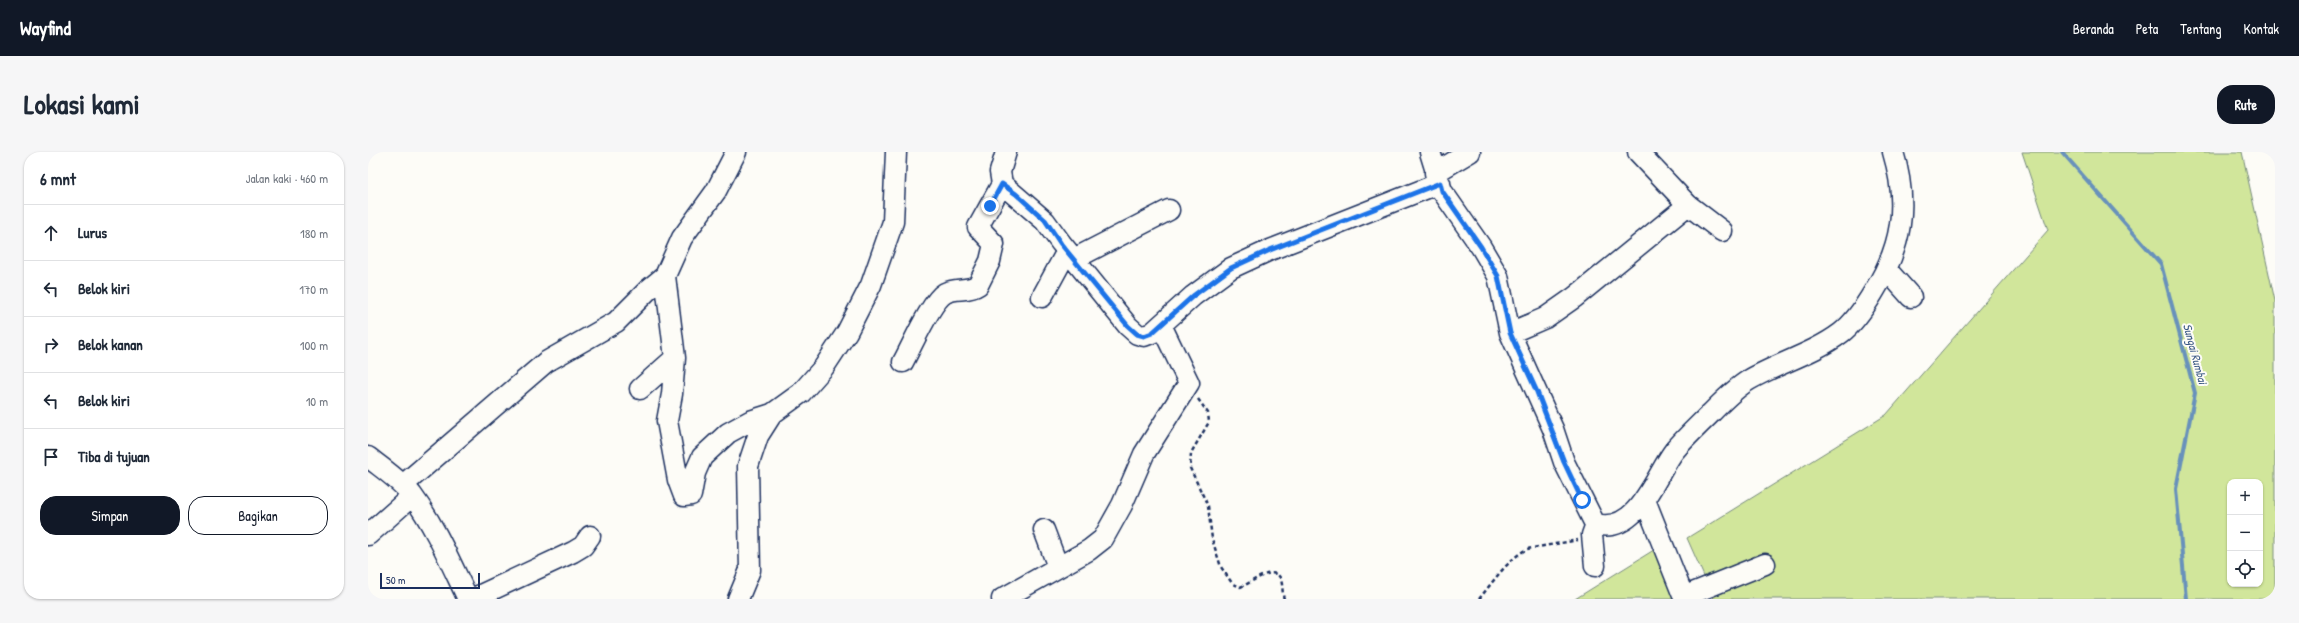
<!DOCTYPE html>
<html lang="id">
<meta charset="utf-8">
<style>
body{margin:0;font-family:"Patrick Hand",sans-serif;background:#f6f6f7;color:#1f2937}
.controls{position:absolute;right:12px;bottom:12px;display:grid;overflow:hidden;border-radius:8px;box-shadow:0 1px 3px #0004}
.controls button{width:36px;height:36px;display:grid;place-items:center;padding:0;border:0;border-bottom:1px solid #e0e1e3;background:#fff;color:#1f2937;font:20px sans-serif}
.scale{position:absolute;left:12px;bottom:10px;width:100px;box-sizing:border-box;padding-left:4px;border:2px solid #1b2f5e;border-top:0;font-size:11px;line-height:14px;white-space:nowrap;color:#1b2f5e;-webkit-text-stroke:3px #fdfcf7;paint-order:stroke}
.stop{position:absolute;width:12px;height:12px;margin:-9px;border:3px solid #1a73e8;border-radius:50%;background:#fff}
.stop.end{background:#1a73e8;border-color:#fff;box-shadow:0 1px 4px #0008}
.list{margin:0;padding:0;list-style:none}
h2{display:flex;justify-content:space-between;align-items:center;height:52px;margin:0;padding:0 16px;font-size:17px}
h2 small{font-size:13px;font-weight:400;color:#747a83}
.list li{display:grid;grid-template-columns:26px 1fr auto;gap:12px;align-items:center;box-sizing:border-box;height:56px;padding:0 16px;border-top:1px solid #e0e1e3}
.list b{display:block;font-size:15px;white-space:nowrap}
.list em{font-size:13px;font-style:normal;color:#747a83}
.actions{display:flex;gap:8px;padding:12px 16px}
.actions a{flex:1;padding:9px 0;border:1px solid #111827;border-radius:16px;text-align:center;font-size:14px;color:#111827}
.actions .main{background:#111827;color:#fff}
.icon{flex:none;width:22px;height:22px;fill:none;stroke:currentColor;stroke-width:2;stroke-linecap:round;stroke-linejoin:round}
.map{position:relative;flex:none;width:1907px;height:447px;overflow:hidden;border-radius:16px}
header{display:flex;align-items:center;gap:24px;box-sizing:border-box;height:56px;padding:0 20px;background:#111827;color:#fff}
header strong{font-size:19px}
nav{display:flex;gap:22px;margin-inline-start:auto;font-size:14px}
.intro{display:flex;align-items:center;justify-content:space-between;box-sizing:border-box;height:96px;padding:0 24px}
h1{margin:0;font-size:28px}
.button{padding:10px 18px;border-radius:16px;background:#111827;color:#fff;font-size:14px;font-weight:700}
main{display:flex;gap:24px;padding:0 24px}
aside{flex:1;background:#fff;border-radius:16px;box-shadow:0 1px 3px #0004}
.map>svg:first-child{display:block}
.green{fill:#d1e69b;stroke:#768a7c;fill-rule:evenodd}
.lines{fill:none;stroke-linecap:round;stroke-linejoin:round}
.stream{stroke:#6791bb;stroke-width:4}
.minor-casing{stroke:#1b2f5e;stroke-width:23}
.path{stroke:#1b2f5e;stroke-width:2.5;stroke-dasharray:4 3;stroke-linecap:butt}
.minor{stroke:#fdfcf7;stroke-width:20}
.route{stroke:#1a73e8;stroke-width:5}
.labels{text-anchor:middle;stroke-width:4;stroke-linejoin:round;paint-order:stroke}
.water-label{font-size:12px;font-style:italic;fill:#3a5885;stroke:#fdfcf7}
</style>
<header>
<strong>Wayfind</strong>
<nav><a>Beranda</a><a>Peta</a><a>Tentang</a><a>Kontak</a></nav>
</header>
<div class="intro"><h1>Lokasi kami</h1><a class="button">Rute</a></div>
<main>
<aside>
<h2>6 mnt<small>Jalan kaki · 460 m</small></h2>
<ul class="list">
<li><svg class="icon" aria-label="ahead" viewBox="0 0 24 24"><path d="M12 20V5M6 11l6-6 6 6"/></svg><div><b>Lurus</b></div><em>180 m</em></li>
<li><svg class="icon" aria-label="left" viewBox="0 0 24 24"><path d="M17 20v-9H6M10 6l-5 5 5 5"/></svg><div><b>Belok kiri</b></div><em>170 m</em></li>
<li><svg class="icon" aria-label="right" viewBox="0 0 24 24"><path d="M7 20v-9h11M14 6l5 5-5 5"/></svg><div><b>Belok kanan</b></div><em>100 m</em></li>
<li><svg class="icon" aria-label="left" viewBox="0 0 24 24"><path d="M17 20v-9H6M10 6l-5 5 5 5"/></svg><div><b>Belok kiri</b></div><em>10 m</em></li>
<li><svg class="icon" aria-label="arrive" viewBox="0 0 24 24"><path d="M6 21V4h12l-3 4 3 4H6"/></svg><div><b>Tiba di tujuan</b></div></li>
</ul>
<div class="actions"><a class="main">Simpan</a><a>Bagikan</a></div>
</aside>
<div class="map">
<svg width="1907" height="447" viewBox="0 0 1907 447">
<rect width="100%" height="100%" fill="#fdfcf7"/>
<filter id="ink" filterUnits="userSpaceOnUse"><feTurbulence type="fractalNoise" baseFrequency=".025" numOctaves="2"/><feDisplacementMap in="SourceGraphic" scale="8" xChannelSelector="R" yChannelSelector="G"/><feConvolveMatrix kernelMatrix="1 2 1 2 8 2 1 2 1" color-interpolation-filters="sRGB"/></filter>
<g filter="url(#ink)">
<!-- green -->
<path class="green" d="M1654 0H1874L1907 149V447H1346L1319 386 1518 263 1680 78ZM1862 330H1892V432H1862Z
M1289 396 1314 447H1207Z"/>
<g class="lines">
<!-- stream -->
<path class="stream" d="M1694 0 1793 112 1827 241 1808 337 1818 447"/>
<!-- minor casing -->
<g class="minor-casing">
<path id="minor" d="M638 0 632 20 634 32 677 69 693 91 760 174 769 182 776 184 784 181 825 144 863 116 902 98 1072 31
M1062 0 1074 39 1113 95 1130 124 1142 181 1185 277 1196 310 1225 368 1228 372C1269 383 1287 324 1306 299 1317 286 1330 274 1342 262 1354 250 1366 237 1381 228 1410 211 1445 202 1473 181 1486 171 1496 156 1505 141 1534 95 1541 53 1525 0
M1270 0 1320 53 1354 79
M1067 21 1102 0
M706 107 801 58
M1519 118 1543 145
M297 124 307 206 304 242 299 269 310 328 316 344 323 343 327 321 334 305 360 281 382 269 404 262 433 241 456 215 479 180 503 133 525 70 528 0
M674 145 699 99
M1142 181 1177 166 1207 145 1320 53
M535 210C544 194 563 149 577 141 588 135 600 140 610 133L622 109 626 92 610 75 634 32
M272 237 307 206
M0 305C15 317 32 328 44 343 67 374 83 412 100 447
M35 333 178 210 248 170 280 138 297 124 314 86 348 39 368 0
M1277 348 1314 441 1320 443 1397 412
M676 378 690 415
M0 383 44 344
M1227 414 1224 383 1228 372
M104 447 205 400 215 394 222 384
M370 447 382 418 380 314 390 284 404 262
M634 447 721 398 735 387 754 353 776 302 821 231 793 173"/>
</g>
<!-- path -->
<path class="path" d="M830 247 840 261 841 270 823 301 822 316 840 354 844 387 853 415 864 431 872 435C881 433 907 410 913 428 915 434 914 441 916 447
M1111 447C1125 430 1139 408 1159 397L1210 388"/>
<!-- minor -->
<use href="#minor" class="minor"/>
</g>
</g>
<g class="lines" filter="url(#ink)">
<!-- route -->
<path class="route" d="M622 54 634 32 648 42 677 68 693 92 760 174 769 182 776 184 784 181 825 144 863 116 902 98 1072 31 1074 39 1113 95 1130 124 1142 181 1169 240 1196 310 1214 348"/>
</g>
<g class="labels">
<!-- water labels -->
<g class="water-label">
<text transform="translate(1827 202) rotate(75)" y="4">Sungai Rumbai</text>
</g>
</g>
</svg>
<div class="controls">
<button>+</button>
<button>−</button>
<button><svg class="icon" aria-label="locate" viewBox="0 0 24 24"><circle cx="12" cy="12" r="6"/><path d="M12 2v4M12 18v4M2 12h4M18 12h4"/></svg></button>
</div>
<div class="scale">50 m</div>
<div class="stop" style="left:1214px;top:348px"></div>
<div class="stop end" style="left:622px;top:54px"></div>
</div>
</main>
